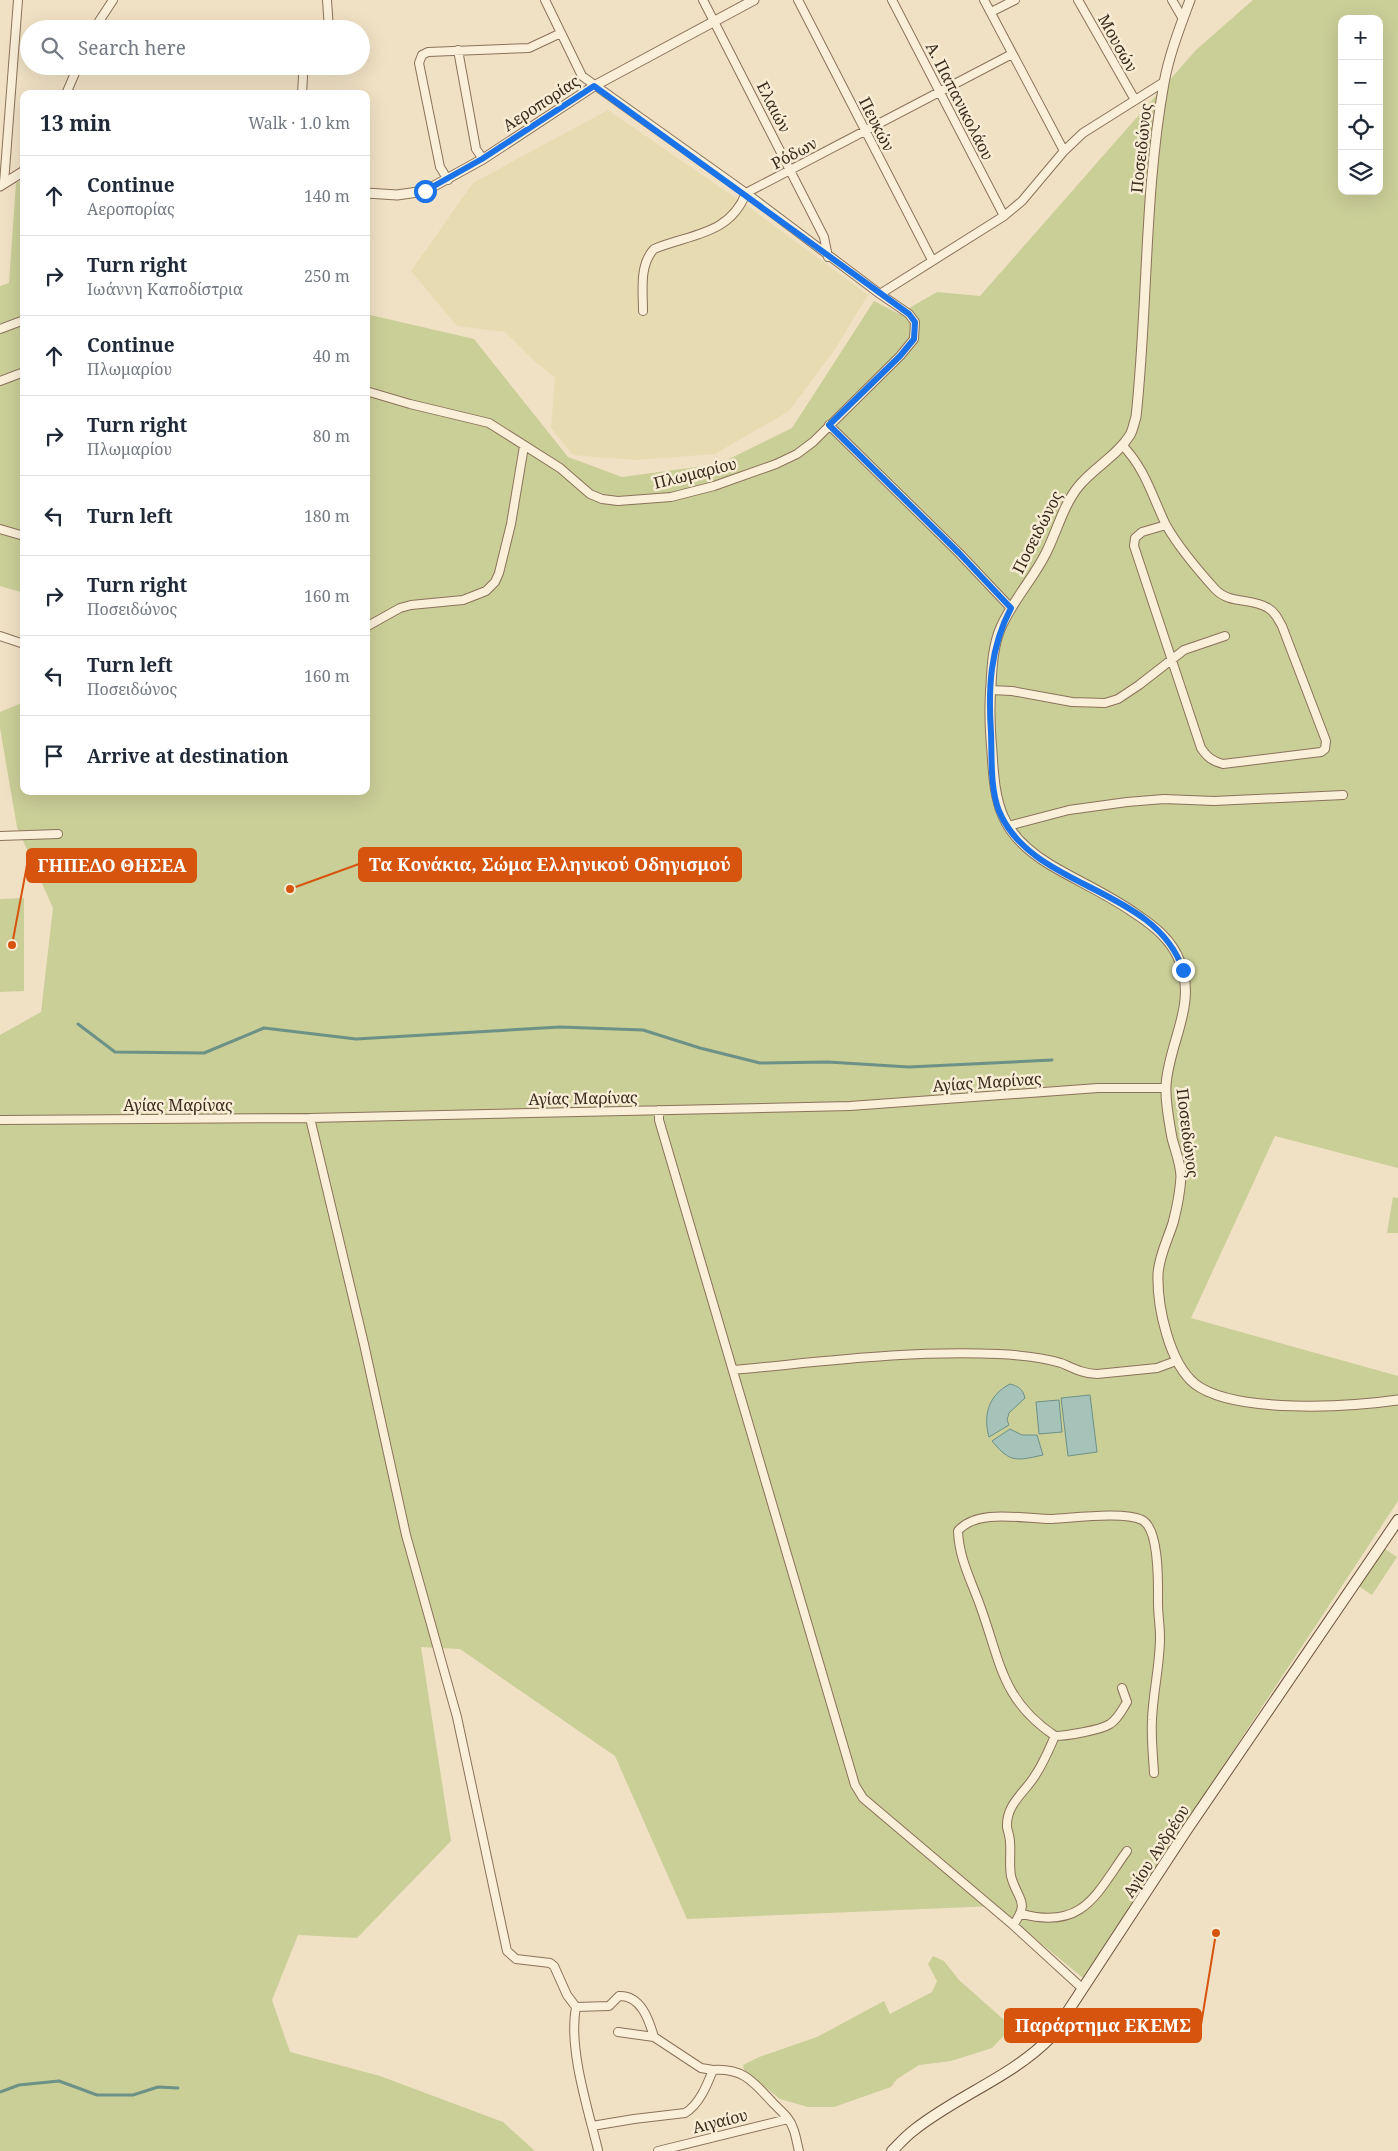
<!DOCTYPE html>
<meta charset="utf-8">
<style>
body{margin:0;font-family:"Noto Serif",serif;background:#f6f6f7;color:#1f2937}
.controls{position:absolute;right:15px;top:15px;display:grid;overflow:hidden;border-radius:10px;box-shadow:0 5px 20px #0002}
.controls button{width:45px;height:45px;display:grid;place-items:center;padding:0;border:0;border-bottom:1px solid #e0e1e3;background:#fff;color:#1f2937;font:25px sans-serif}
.stop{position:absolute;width:15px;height:15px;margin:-11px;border:4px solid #1a73e8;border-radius:50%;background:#fff}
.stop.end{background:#1a73e8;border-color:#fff;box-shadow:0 1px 5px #0008}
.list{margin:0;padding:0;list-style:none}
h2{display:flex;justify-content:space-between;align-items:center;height:65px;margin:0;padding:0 20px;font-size:21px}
h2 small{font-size:16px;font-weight:400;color:#747a83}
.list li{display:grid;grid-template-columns:32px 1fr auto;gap:15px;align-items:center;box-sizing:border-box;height:80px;padding:0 20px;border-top:1px solid #e0e1e3}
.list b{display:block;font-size:19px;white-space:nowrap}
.list p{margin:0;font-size:16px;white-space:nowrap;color:#747a83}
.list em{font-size:16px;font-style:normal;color:#747a83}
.icon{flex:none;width:28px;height:28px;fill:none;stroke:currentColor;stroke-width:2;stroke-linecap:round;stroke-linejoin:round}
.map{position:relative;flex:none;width:1398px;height:2151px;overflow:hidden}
.search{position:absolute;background:#fff;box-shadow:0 5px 20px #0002;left:20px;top:20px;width:350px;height:55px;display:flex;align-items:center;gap:12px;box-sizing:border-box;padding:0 18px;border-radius:28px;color:#747a83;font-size:19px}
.panel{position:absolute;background:#fff;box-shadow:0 5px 20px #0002;left:20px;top:90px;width:350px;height:705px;border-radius:10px}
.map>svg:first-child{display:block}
.farmland{fill:#e6dbb1}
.green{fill:#cace97;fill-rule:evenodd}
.water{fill:#a6c3b9;stroke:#6c9187}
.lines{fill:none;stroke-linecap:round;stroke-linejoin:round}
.stream{stroke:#6c9187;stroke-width:3}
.minor-casing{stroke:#8b725a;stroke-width:10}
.tertiary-casing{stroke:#8b725a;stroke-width:11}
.secondary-casing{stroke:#6d533d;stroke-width:12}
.minor{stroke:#faefd8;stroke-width:8}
.tertiary{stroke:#faefd8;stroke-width:9}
.secondary{stroke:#faefd8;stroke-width:10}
.route{stroke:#1a73e8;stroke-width:6}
.labels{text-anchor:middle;stroke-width:5;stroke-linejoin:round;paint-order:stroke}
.street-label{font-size:16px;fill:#3b2b1e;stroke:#f7ecd4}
.leader{fill:none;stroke:#d7540e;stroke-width:2}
.callout-dot{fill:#d7540e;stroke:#f7ecd4;stroke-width:2}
.callout{fill:#d7540e;stroke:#d7540e;stroke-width:2}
.callout-label{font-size:18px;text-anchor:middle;font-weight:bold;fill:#fff}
</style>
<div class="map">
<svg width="1398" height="2151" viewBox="0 0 1398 2151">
<rect width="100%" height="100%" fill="#f0e1c4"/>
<!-- farmland -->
<path class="farmland" d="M608 110 753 210 868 295 835 349 789 411 715 454 635 460 573 455 551 428 555 378 532 359 505 332 457 326 411 271 473 183Z"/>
<!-- green -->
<path class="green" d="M1253 0H1398V1168L1275 1136 1191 1318 1398 1376V1501L1083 1978 996 1906 687 1919 615 1756 460 1649 421 1647 451 1841 357 1938 298 1935 272 2000 290 2052 380 2076 503 2122 535 2151H0V1035L41 1012 53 908 17 827 0 728V712L24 702V791H366V314L474 339 568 457 622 477 719 464 792 428 874 301 899 314 937 292 980 296 1196 50ZM1342 19H1379V191H1342Z
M24 179V593L0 586V286L9 283 16 183Z
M24 898V991L0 992V899Z
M1393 1197 1398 1198V1233H1387Z
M1376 1543 1397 1557 1372 1595 1351 1581Z
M933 1956 944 1961 959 1980 1012 2027 992 2048 951 2061 919 2065 897 2079 891 2087 834 2107H808L780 2099 744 2070 743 2065 759 2057 817 2037 884 2001 890 2014 932 1992 937 1981 928 1964Z"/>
<!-- water -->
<path class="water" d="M1010 1384C1018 1386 1023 1389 1025 1398L1009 1413 1007 1420 1009 1425 989 1437C983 1416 988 1395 1010 1384Z
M1090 1395 1097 1452 1068 1456 1061 1398Z
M1059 1400 1062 1432 1039 1434 1036 1402Z
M1010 1429 1022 1435H1037L1043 1455C1016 1461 1010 1463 992 1441Z"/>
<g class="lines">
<!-- stream -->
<path class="stream" d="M78 1024 115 1052 204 1053 264 1028 356 1039 560 1027 643 1030 700 1048 760 1063 828 1062 909 1067 1052 1060
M0 2092 19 2085 59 2081 97 2095H133L158 2087 178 2088"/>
<!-- minor casing -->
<g class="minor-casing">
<path id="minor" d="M327 0 329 29
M545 0 582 76 746 193 880 294 1004 216 1022 201 1064 151 1083 133 1164 82
M703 0 824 237 828 257
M798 0 932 260
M892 0 1004 216
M984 0 1064 151
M1078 0 1135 100
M1172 0 1183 19
M991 12 1015 0
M94 29 113 0
M458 50 476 149 483 159
M129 66 130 67
M66 94 78 66
M302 94 303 76
M448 180 440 167 419 63 422 55 428 52 529 48 561 33
M4 183 18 0
M643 311C643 291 639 265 654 249 690 234 730 235 746 193L1012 54
M0 329 24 320
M0 381 24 372
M366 391 410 404 489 423 560 468 590 494 602 499 618 501 671 497 714 486 776 464 797 454 813 442 900 356 914 339 915 322 909 314 880 294
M829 425 959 553 1011 608
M1122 445C1145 468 1152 496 1166 525 1179 548 1197 569 1215 589 1230 605 1251 597 1268 608 1275 612 1278 619 1282 626L1326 741 1325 749 1321 752 1223 764C1212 761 1207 757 1201 748L1134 546 1135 538 1142 532 1166 525
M0 529 24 536
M366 627 400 608 411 605 463 600 486 591 495 582 499 573 511 524 524 446
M0 636 24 644
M990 690 1012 691 1072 702 1105 703 1118 699 1139 685 1184 650 1225 636
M1008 826 1069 810 1127 802 1164 799 1214 801 1343 795
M0 836 58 834
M659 1110V1120L855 1785 863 1798 1013 1925 1083 1989
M310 1118 364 1344 406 1535 457 1717 507 1951 516 1959 550 1963 554 1966 567 1995 576 2007 609 2006 619 1996C641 1995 649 2020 654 2037
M0 1120 310 1118 850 1106 1098 1088H1166
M733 1370C821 1362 909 1350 998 1354 1019 1355 1041 1357 1061 1363 1073 1368 1084 1374 1097 1374L1157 1368 1176 1361
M1055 1736C1003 1701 1001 1665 982 1611 973 1584 959 1560 958 1531 977 1508 1024 1519 1052 1519 1073 1518 1124 1511 1142 1520 1160 1529 1158 1586 1158 1603 1158 1614 1160 1626 1160 1637 1160 1665 1153 1692 1152 1720 1151 1737 1153 1755 1154 1773
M1022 1914C1084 1930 1096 1894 1127 1851
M1013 1925C1031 1901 1017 1900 1011 1876 1009 1865 1011 1853 1010 1842 1010 1837 1008 1832 1007 1827 1006 1803 1026 1792 1036 1774 1044 1762 1049 1749 1055 1736 1066 1736 1101 1730 1110 1724 1118 1719 1122 1710 1127 1702L1122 1688
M576 2007C568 2048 588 2109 598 2150
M618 2032 654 2037 701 2068 713 2070
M592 2126 634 2119 685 2113C699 2105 707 2085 713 2070 745 2068 754 2083 774 2104 781 2111 790 2118 793 2128 796 2135 797 2144 799 2151
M658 2151 788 2119"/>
</g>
<!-- tertiary casing -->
<g class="tertiary-casing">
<path id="tertiary" d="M1190 0C1180 27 1169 55 1164 83 1144 193 1148 306 1136 417 1134 423 1133 430 1130 435 1117 456 1093 468 1078 487 1063 506 1057 531 1046 553 1033 579 1013 600 1001 627 993 645 992 666 991 685 989 708 990 730 992 752 995 805 1000 834 1049 864 1077 881 1108 894 1136 914 1154 926 1172 940 1180 962 1197 1005 1169 1042 1166 1085 1165 1102 1169 1121 1172 1138 1175 1150 1181 1164 1181 1177 1180 1192 1177 1208 1173 1223 1168 1239 1159 1256 1158 1274 1157 1306 1169 1363 1195 1384 1234 1414 1350 1407 1398 1400
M0 186 24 171
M366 193 397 195 425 191 483 159 594 86 754 0"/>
</g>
<!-- secondary casing -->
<g class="secondary-casing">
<path id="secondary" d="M892 2151C899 2144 906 2136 914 2130 958 2095 1012 2077 1051 2037L1186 1831 1398 1520"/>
</g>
<!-- minor -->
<use href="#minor" class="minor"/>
<!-- tertiary -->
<use href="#tertiary" class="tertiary"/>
<!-- secondary -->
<use href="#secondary" class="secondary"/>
</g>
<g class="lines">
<!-- route -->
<path class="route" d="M425 191 482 159 594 86 909 314 915 322 914 339 900 356 829 425 959 553 1011 608C990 648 988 688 991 733 992 758 990 788 999 811 1032 890 1155 886 1183 970"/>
</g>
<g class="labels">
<!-- street labels -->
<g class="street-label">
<text transform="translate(1118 43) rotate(61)" y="6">Μουσών</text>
<text transform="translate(960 101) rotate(63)" y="6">Α. Παπανικολάου</text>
<text transform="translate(541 103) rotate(-33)" y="6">Αεροπορίας</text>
<text transform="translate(774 107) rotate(63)" y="6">Ελαιών</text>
<text transform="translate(877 124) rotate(63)" y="6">Πευκών</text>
<text transform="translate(1141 148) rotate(-84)" y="6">Ποσειδώνος</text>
<text transform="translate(794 153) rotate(-28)" y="6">Ρόδων</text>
<text transform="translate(695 473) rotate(-14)" y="6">Πλωμαρίου</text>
<text transform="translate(1037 532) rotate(-63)" y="6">Ποσειδώνος</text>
<text transform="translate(987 1082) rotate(-4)" y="6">Αγίας Μαρίνας</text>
<text transform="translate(583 1098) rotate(-1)" y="6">Αγίας Μαρίνας</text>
<text x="178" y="1111">Αγίας Μαρίνας</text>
<text transform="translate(1188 1133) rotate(83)" y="6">Ποσειδώνος</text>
<text transform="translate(1156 1851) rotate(-57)" y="6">Αγίου Ανδρέου</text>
<text transform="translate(720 2121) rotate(-14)" y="6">Αιγαίου</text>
</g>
</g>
<!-- callouts -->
<path class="leader" d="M290 889L359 864M12 945L27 865M1216 1933L1201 2025"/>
<g class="callout-dot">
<circle cx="290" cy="889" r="5"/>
<circle cx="12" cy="945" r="5"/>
<circle cx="1216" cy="1933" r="5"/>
</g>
<g class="callout">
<rect x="359" y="848" width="382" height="33" rx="5"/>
<rect x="27" y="849" width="169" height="33" rx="5"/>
<rect x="1005" y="2009" width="196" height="33" rx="5"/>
</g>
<g class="callout-label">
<text x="550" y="871">Τα Κονάκια, Σώμα Ελληνικού Οδηγισμού</text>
<text x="112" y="872">ΓΗΠΕΔΟ ΘΗΣΕΑ</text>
<text x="1103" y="2032">Παράρτημα ΕΚΕΜΣ</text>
</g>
</svg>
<div class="controls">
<button>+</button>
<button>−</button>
<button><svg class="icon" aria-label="locate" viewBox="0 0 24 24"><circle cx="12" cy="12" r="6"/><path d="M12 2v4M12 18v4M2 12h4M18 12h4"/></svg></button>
<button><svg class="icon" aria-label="layers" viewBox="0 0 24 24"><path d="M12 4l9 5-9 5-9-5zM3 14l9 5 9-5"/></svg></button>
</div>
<div class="stop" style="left:425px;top:191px"></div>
<div class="stop end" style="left:1183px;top:970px"></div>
<div class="search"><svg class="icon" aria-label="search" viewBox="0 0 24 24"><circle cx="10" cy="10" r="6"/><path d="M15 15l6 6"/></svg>Search here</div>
<section class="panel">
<h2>13 min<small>Walk · 1.0 km</small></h2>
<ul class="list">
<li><svg class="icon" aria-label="ahead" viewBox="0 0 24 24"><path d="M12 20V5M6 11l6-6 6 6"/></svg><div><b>Continue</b><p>Αεροπορίας</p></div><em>140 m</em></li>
<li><svg class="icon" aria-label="right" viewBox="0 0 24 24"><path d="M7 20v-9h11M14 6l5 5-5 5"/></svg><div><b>Turn right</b><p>Ιωάννη Καποδίστρια</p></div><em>250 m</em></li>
<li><svg class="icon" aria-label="ahead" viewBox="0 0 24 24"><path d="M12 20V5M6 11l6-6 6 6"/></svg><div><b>Continue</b><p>Πλωμαρίου</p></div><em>40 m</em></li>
<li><svg class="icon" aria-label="right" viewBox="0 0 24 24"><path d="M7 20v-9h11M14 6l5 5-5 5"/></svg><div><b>Turn right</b><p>Πλωμαρίου</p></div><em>80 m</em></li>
<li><svg class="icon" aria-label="left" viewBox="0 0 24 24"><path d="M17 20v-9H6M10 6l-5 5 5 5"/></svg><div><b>Turn left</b></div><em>180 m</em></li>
<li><svg class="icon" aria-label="right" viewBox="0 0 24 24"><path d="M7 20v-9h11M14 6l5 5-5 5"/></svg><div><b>Turn right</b><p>Ποσειδώνος</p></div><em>160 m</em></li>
<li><svg class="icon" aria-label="left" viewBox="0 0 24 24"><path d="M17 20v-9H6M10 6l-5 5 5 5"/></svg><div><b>Turn left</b><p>Ποσειδώνος</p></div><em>160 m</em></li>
<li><svg class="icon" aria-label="arrive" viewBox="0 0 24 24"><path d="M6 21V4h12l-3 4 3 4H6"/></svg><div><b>Arrive at destination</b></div></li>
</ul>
</section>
</div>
